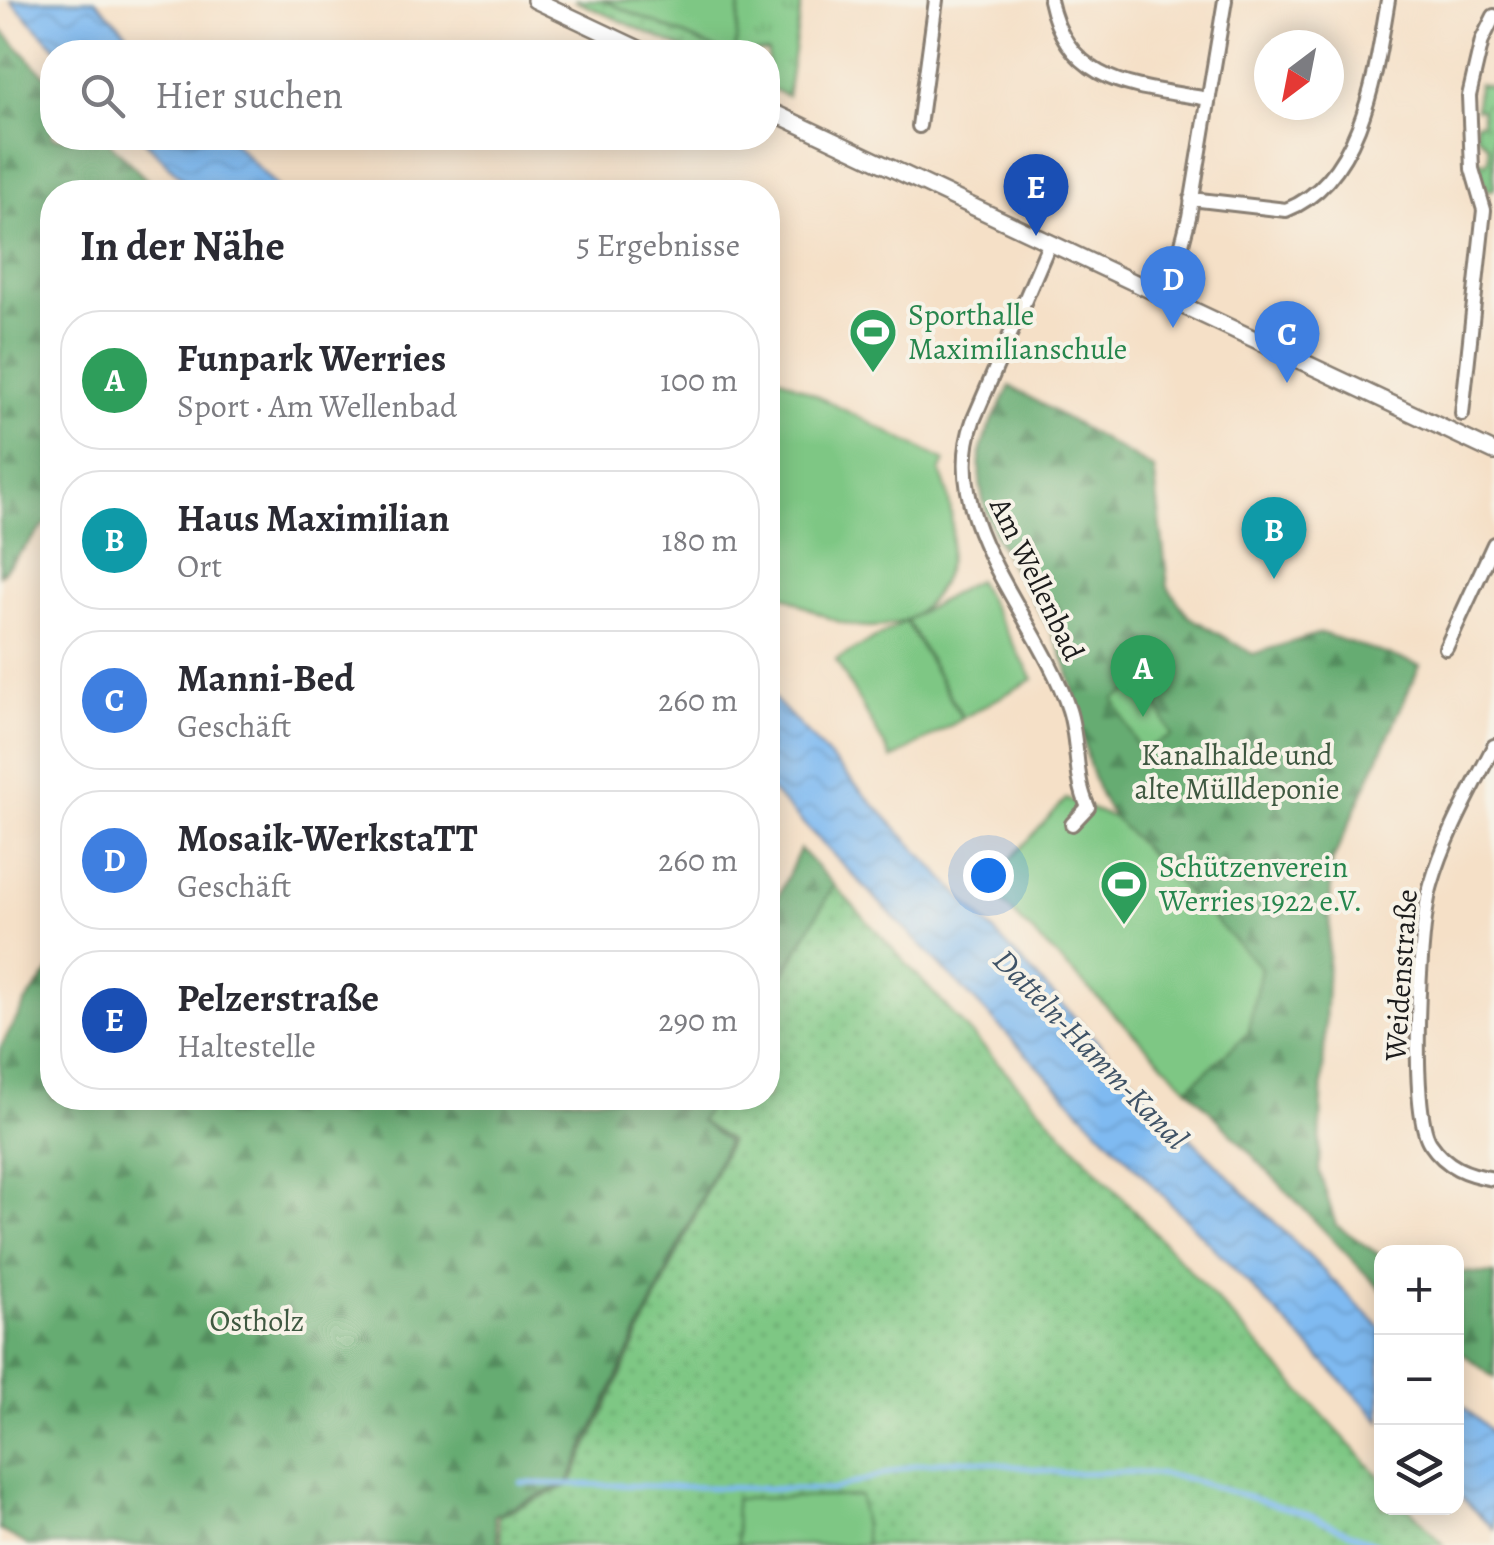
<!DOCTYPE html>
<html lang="de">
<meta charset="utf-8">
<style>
body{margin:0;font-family:Alegreya,serif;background:#f2f2f3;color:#2b2b33}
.controls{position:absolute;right:30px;bottom:30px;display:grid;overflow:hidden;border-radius:20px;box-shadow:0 5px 25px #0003}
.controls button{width:90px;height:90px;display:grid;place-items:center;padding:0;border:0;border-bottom:2px solid #e1e1e2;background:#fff;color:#2b2b33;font:50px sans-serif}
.compass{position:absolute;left:1254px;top:30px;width:90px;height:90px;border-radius:50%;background:#fff;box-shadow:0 5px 25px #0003;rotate:212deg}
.you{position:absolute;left:988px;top:875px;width:35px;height:35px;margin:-25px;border:8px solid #fff;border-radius:50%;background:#1a73e8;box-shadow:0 0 0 15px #1a73e833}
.badge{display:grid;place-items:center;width:65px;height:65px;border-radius:50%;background:#d1495b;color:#fff;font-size:32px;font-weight:700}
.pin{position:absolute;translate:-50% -82px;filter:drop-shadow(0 2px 5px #0008)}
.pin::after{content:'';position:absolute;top:52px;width:35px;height:30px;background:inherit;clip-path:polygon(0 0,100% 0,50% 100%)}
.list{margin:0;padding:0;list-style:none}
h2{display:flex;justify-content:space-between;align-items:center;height:130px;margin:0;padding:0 40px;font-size:42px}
h2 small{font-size:32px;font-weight:400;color:#7c7c81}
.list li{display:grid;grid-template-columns:65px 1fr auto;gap:30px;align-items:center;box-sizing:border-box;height:140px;margin:0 20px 20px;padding:0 20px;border:2px solid #e1e1e2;border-radius:40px}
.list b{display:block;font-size:38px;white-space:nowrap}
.list p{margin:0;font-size:32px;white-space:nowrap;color:#7c7c81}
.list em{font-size:32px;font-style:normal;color:#7c7c81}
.icon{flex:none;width:55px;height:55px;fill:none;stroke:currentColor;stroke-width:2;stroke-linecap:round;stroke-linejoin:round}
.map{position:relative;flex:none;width:1494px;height:1545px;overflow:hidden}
.search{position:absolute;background:#fff;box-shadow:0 5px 25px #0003;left:40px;top:40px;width:740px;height:110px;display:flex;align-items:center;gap:25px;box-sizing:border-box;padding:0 35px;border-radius:40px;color:#7c7c81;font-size:38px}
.panel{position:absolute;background:#fff;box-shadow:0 5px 25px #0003;left:40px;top:180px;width:740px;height:930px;border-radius:40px}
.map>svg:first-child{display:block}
.grass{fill:url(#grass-dots);stroke:#4d7250;stroke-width:2.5}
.forest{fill:url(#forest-firs);stroke:#416447;stroke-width:2.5}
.park{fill:url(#park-tufts);stroke:#4d7250;stroke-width:2.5}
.pitch{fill:#7ec784;stroke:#4d7250;stroke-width:2.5}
.water{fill:url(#water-waves);stroke:#4e6b86;stroke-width:2.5}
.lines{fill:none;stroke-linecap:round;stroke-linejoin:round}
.stream{stroke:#7fbaf1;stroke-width:5}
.minor-casing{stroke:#887e72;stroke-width:18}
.tertiary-casing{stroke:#887e72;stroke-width:20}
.minor{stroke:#fff;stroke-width:12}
.tertiary{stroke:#fff;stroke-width:15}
.labels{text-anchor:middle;stroke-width:8;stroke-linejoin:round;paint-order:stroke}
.leisure-label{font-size:30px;fill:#27864d;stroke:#f7f3e8;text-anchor:start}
.street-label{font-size:30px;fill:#1c1c1c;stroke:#f7f3e8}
.park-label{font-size:30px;fill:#3e5840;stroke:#f7f3e8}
.water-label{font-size:32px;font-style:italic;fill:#3f5367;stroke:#f7f3e8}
</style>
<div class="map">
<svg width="1494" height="1545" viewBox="0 0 1494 1545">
<defs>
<pattern id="grass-dots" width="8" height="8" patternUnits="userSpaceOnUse" patternTransform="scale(2.5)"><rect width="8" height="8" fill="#7ec784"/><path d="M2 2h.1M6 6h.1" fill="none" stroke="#6caa71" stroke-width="1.8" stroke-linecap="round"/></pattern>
<pattern id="forest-firs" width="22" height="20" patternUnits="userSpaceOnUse" patternTransform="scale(2.5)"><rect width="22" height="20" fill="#66ac72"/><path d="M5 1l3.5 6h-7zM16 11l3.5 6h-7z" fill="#538b5d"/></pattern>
<pattern id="park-tufts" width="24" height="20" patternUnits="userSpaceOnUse" patternTransform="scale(2.5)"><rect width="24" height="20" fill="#7ec784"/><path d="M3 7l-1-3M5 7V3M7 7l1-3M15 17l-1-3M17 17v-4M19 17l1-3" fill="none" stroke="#6caa71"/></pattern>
<pattern id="water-waves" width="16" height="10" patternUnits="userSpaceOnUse" patternTransform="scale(2.5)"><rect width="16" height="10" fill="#7fbaf1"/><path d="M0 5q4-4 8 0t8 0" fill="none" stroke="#6d9fce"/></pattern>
</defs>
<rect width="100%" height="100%" fill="#f7f3e8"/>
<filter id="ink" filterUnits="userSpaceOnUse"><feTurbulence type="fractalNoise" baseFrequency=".01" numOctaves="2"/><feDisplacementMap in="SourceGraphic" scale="20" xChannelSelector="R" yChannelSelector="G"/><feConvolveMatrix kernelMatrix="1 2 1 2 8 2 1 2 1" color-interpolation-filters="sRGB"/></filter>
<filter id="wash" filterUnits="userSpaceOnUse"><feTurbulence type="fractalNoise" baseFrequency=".0048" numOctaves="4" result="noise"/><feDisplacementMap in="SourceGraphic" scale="40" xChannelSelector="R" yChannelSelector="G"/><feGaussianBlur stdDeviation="2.25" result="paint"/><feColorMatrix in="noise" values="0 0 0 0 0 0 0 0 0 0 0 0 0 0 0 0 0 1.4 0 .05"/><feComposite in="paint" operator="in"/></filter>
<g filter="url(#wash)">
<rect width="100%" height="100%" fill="#f5e0c7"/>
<!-- grass -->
<path class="grass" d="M574 0H603L722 52H690Z
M1478 84 1493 87 1494 189 1487 191 1477 159 1485 163 1489 159 1488 145 1476 134V123L1482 122V109H1476Z
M834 885 1381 1478 1382 1508H1409L1444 1545H502L498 1516 570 1485 730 1141 700 1121 714 1098H768V1002Z"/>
<!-- forest -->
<path class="forest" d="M0 28 52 83V138H105L159 192H52V517L0 575Z
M1010 386 1154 469 1168 587 1188 616 1253 654 1321 633 1420 665 1332 862 1319 1170 1336 1225 1381 1256V1290L1188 1088 1247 1034 1261 968 1114 818C1079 771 1083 705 1061 652 1033 586 973 534 980 457 982 435 1001 407 1010 386Z
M800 849 834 885 768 1002V919Z
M52 968V1098H661L680 1109 685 1098H714L700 1121 727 1142 568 1483 494 1515 499 1545H28L0 1530V1048L26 1002Z
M1457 1272 1494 1274V1378L1457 1349Z"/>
<!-- park -->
<path class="park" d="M740 0H802L787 96 768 87V52H735Z"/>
<!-- pitch -->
<path class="pitch" d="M603 0H740L735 52H722Z
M768 371 945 461 940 472C967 531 951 628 869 627 833 627 799 602 768 587Z
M977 580 1033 679 963 718 907 620Z
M906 621 962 719 892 759 836 660Z
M1146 683 1172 736 1140 751 1114 699Z
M1066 799 1114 818 1261 968 1247 1034 1188 1088 986 886Z
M860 1496 866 1545H738L735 1499Z"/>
<!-- water -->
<path class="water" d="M10 0H95L146 52H60Z
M142 138H229L282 192H195Z
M768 692 1158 1106 1381 1328V1421L768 787Z
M1456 1400 1494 1434V1529L1457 1493Z"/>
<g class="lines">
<!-- stream -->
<path class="stream" d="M521 1483 832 1490 915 1465 966 1459 1063 1473 1138 1472 1181 1477 1309 1515 1378 1545"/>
</g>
</g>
<g filter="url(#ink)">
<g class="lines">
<!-- minor casing -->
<g class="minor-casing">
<path id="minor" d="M1050 0C1068 86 1135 86 1208 99
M919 126 936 0
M1191 199 1286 210C1363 180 1376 70 1388 0
M1050 242 973 421C937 521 1040 618 1069 710 1079 741 1074 778 1088 807L1072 824
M1168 298 1189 217 1225 0
M1462 414 1484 210 1472 169 1469 96 1482 40 1494 16
M1446 648 1494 544
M1494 746C1471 791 1445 836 1431 885 1419 925 1409 1111 1430 1143 1446 1167 1467 1175 1494 1179"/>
</g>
<!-- tertiary casing -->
<g class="tertiary-casing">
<path id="tertiary" d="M535 0 645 52
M768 110 1494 452"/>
</g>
<!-- minor -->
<use href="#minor" class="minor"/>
<!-- tertiary -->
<use href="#tertiary" class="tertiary"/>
</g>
</g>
<!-- icons -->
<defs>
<g id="stadium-pin" transform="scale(2.5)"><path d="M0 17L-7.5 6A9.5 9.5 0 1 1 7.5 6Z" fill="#2e9e5b" stroke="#f7f3e8"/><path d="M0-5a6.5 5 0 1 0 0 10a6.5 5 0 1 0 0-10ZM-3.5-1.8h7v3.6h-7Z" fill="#fff"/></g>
</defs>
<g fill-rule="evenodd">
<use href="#stadium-pin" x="873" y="332"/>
<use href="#stadium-pin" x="1124" y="884"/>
</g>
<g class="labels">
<!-- leisure labels -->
<g class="leisure-label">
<text x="908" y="325">Sporthalle<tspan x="908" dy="34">Maximilianschule</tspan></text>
<text x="1159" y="877">Schützenverein<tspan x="1159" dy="34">Werries 1922 e.V.</tspan></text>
</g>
<!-- street labels -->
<g class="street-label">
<text transform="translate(1037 579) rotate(64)" y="10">Am Wellenbad</text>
<text transform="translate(1401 975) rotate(-86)" y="10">Weidenstraße</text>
</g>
<!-- park labels -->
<g class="park-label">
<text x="1237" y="765">Kanalhalde und<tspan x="1237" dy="34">alte Mülldeponie</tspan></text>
<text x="257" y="1331">Ostholz</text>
</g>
<!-- water labels -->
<g class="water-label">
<text transform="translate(1091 1049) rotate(46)" y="11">Datteln-Hamm-Kanal</text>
</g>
</g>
</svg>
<div class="controls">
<button>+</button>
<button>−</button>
<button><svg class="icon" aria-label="layers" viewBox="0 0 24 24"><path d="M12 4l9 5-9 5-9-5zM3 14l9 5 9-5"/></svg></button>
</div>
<svg class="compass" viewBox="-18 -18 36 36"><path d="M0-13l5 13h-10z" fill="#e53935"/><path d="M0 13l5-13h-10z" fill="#7c7c81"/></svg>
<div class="you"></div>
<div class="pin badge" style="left:1143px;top:717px;background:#2e9e5b">A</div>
<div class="pin badge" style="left:1274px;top:579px;background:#0f9aa8">B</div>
<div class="pin badge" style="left:1287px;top:383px;background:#3f7fe0">C</div>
<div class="pin badge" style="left:1173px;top:328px;background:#3f7fe0">D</div>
<div class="pin badge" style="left:1036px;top:236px;background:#1a4fb4">E</div>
<div class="search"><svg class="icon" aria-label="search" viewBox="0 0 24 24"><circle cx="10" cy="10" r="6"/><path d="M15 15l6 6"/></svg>Hier suchen</div>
<section class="panel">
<h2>In der Nähe<small>5 Ergebnisse</small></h2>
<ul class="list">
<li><span class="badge" style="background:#2e9e5b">A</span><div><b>Funpark Werries</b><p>Sport · Am Wellenbad</p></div><em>100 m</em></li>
<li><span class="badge" style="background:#0f9aa8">B</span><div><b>Haus Maximilian</b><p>Ort</p></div><em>180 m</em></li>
<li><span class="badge" style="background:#3f7fe0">C</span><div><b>Manni-Bed</b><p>Geschäft</p></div><em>260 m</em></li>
<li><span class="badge" style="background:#3f7fe0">D</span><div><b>Mosaik-WerkstaTT</b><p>Geschäft</p></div><em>260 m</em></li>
<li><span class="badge" style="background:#1a4fb4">E</span><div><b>Pelzerstraße</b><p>Haltestelle</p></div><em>290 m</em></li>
</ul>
</section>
</div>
